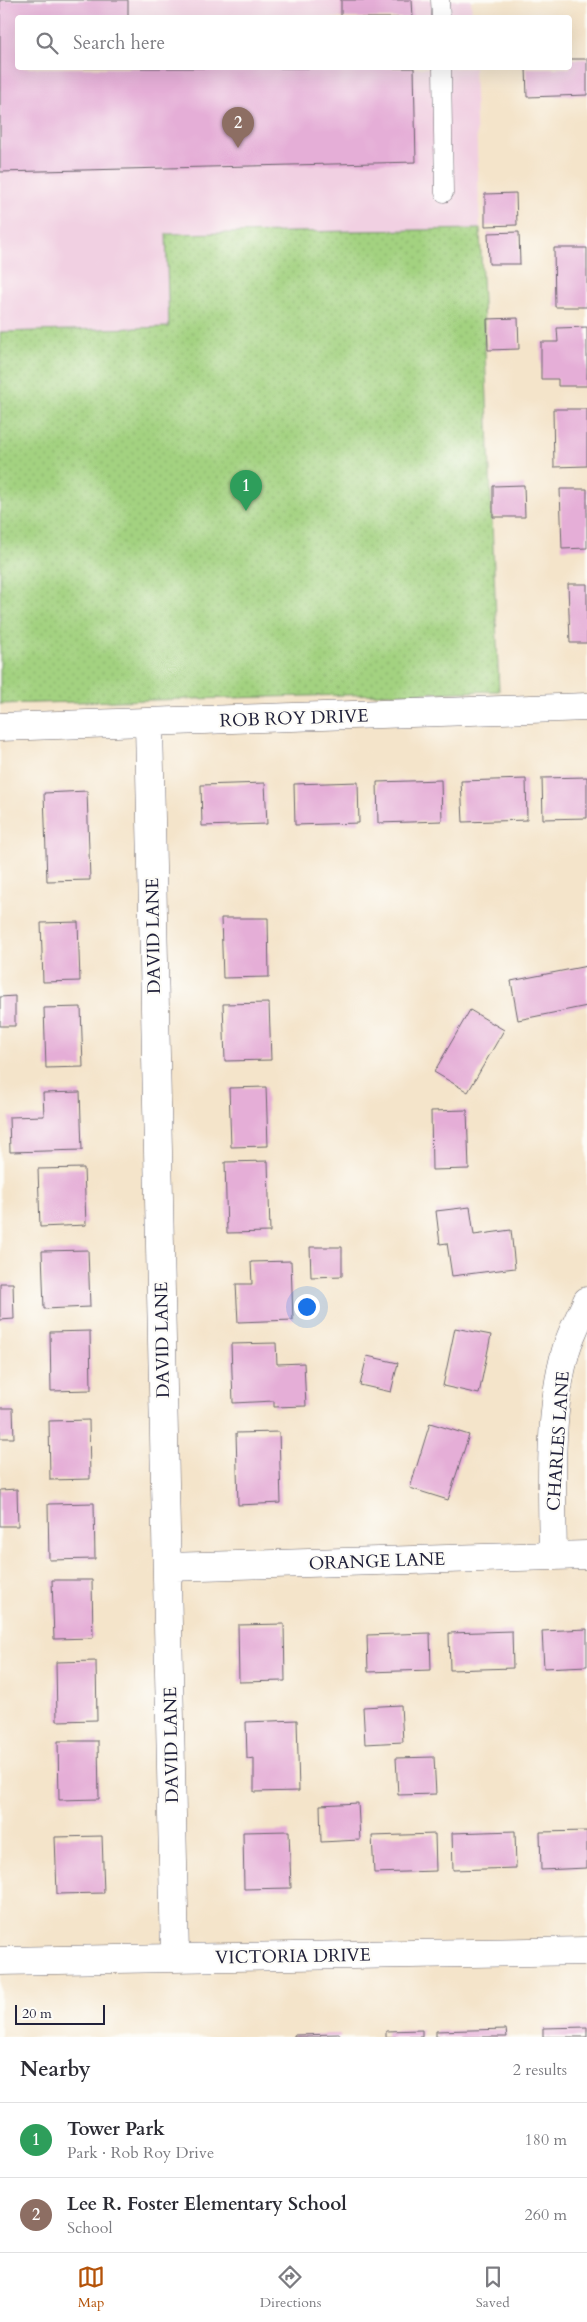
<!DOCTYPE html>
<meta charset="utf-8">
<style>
body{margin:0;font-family:Cardo,serif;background:#f2f2f3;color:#2b2b33}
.scale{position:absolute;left:15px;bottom:12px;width:90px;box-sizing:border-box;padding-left:5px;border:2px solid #22223b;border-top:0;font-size:14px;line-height:18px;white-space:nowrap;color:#22223b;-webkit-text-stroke:4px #fdfcf7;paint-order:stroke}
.you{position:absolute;left:306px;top:1306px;width:18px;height:18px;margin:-12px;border:4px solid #fff;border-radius:50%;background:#1a73e8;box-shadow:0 0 0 8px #1a73e833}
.badge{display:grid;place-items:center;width:32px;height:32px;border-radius:50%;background:#b45309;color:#fff;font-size:16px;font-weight:700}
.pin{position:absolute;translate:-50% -41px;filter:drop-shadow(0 1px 2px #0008)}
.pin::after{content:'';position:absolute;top:26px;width:18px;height:15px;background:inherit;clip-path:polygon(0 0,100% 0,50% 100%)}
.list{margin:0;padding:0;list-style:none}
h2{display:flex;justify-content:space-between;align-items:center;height:65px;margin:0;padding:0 20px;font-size:21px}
h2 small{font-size:16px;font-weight:400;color:#7c7c81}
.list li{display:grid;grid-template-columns:32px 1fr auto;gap:15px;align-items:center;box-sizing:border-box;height:75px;padding:0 20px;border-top:1px solid #e1e1e2}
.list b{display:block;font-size:19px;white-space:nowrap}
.list p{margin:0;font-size:16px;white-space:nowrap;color:#7c7c81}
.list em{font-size:16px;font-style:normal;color:#7c7c81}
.icon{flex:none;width:28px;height:28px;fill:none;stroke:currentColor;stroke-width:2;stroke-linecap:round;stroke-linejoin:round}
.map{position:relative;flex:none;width:587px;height:2037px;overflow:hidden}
.search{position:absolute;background:#fff;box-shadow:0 5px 20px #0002;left:15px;right:15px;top:15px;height:55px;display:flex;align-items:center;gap:12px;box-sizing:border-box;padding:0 18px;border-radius:5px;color:#7c7c81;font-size:19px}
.sheet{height:215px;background:#fff}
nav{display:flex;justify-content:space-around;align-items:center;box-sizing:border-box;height:70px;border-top:1px solid #e1e1e2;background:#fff;font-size:14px;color:#7c7c81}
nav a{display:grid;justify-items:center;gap:2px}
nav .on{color:#b45309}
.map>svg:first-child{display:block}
.built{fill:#f1d0e2}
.park{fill:url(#park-dots);stroke:#627a5e}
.building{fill:#e5aed7}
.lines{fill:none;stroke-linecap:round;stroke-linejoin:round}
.service-casing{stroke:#6c666d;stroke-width:19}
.minor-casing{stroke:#6c666d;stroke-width:29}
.service{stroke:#fff;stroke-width:18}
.minor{stroke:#fff;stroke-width:28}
.labels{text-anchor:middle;stroke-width:4.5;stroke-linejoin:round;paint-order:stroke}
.street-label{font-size:18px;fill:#22223b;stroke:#fdfcf7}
</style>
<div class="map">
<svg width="587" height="2037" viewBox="0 0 587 2037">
<defs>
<pattern id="park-dots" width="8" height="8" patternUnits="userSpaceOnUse" patternTransform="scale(1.25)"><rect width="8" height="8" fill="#a3d280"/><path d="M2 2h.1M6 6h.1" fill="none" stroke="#8cb470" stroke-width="1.8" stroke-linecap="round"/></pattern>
</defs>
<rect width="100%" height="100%" fill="#fdfcf7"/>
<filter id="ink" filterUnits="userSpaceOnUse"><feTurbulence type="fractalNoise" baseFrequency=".02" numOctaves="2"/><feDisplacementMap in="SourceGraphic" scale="10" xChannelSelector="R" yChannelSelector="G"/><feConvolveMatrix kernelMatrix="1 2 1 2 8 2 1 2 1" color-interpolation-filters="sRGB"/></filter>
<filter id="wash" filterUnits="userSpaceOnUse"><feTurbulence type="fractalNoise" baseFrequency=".0096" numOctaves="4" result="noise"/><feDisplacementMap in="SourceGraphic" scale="20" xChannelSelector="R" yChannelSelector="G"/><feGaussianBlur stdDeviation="1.12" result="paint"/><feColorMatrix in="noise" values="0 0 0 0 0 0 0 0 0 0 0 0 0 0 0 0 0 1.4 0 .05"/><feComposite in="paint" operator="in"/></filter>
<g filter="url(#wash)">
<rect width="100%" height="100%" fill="#f4e4ca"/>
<!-- built -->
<path class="built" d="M0 0H471L472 18H18V68H474L480 229 166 234 170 327 0 332Z"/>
<!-- park -->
<path class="park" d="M480 229 499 691 0 704V332L169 327 166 234Z"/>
<g id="blocks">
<!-- building -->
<path class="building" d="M0 0H128V18H18V68H414L416 162 0 172Z
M341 0H412L413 18H341Z
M570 59H587V95L527 97 526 68H570Z
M516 193 517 225 485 226V194Z
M519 232 520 264H489L488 233Z
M554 248H587V307H555Z
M518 318 519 349 488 350 487 319Z
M587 327V386H558V379H541V342H558L557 328Z
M553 409H587V466L554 467Z
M524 485 525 517H493V486Z
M560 489H587V548L562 549Z
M568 584H587V643H570Z
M587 777V818L543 819 542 778Z
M526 779 527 820 463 822 461 781Z
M441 780 442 821 378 823 377 782Z
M358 782 359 823 295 825 294 784Z
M265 783 267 824 202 826 201 785Z
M87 791 90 880 47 881 44 793Z
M221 918H268L269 977 223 978Z
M78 922 80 981 43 982 41 923Z
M587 966V1006L518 1020 511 981Z
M15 996V1026H0V997Z
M269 1003 271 1060 225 1061 223 1004Z
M81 1007 83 1067 46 1068 44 1008Z
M470 1010 504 1030 468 1092 434 1072Z
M266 1087 268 1146 231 1147 229 1088Z
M80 1092 82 1150 10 1152 9 1117 44 1116 43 1093Z
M467 1110 469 1169 432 1170 431 1111Z
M268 1161 270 1232 227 1233 225 1162Z
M84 1168 86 1225 40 1227 38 1169Z
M470 1207 474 1235 511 1230 515 1268 452 1276 447 1243 440 1244 436 1211Z
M310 1247H342V1276L311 1277Z
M88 1250 90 1307 44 1309 42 1251Z
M291 1261 293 1320 238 1322 236 1284H252L251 1262Z
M0 1283H13L14 1319 0 1320Z
M455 1328 491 1335 479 1394 443 1386Z
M90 1331 91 1390 51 1391 50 1332Z
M276 1343 277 1364 304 1363 306 1406 274 1407V1401L233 1403 231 1344Z
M367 1356 398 1363 391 1392 360 1385Z
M0 1408H13L14 1438H0Z
M89 1420 90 1479 50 1480 49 1421Z
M430 1423 469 1435 448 1500 410 1488Z
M279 1432 281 1503 238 1505 236 1433Z
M17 1489 18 1526H0V1490Z
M94 1503 95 1559 49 1560 48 1504Z
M52 1580H92L93 1638 54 1639Z
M284 1624 285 1681 239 1682 238 1625Z
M587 1629V1666L544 1668 542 1631Z
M512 1631 513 1668 450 1670 449 1633Z
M430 1633 431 1670 368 1672 367 1635Z
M96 1661 97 1720 57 1721 56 1662Z
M401 1705 403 1742 365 1744 363 1707Z
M297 1720 299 1791 254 1792V1758L247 1759 246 1722Z
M58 1741H98L99 1799 59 1800Z
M434 1757 436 1794 398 1795 396 1758Z
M358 1803 360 1840 321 1842 320 1805Z
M289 1831 291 1888 244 1889 243 1832Z
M515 1831 516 1868 453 1870 452 1833Z
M587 1831V1868L541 1870 540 1832Z
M435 1834 436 1871 374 1873 372 1836Z
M102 1836 104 1893 57 1894 55 1837Z
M587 2027V2037H543V2028Z
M506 2029 507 2037H436V2031Z
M422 2030V2037H386V2031Z
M340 2034V2037H294V2035Z"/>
</g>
</g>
<g filter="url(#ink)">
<use href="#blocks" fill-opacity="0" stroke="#6c666d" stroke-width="1"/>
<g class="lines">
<!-- service casing -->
<g class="service-casing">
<path id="service" d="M440 0 441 18
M442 68 444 193"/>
</g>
<!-- minor casing -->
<g class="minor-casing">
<path id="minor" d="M149 724 175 1957
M0 727 587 707
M553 1556C552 1490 548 1414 566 1350 571 1333 580 1317 587 1301
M167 1567 587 1555
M0 1961 587 1951"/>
</g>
<!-- service -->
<use href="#service" class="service"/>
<!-- minor -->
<use href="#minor" class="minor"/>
</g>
</g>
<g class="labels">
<!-- street labels -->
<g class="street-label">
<text transform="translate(294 718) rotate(-2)" y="6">ROB ROY DRIVE</text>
<text transform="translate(153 936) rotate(-91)" y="6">DAVID LANE</text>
<text transform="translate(162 1340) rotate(-91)" y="6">DAVID LANE</text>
<text transform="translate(558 1441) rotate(-86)" y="6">CHARLES LANE</text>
<text transform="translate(377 1561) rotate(-2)" y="6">ORANGE LANE</text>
<text transform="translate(171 1745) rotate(-91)" y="6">DAVID LANE</text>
<text transform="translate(293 1956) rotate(-1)" y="6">VICTORIA DRIVE</text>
</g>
</g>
</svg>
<div class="scale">20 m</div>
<div class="you"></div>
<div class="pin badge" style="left:246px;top:511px;background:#2e9e5b">1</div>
<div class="pin badge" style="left:238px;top:148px;background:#8d6e63">2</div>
<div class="search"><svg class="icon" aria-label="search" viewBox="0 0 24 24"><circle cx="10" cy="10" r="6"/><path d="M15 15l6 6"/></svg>Search here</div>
</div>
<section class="sheet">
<h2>Nearby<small>2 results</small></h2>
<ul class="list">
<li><span class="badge" style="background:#2e9e5b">1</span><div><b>Tower Park</b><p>Park · Rob Roy Drive</p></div><em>180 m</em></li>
<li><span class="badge" style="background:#8d6e63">2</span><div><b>Lee R. Foster Elementary School</b><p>School</p></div><em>260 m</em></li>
</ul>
</section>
<nav>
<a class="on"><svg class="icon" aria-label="map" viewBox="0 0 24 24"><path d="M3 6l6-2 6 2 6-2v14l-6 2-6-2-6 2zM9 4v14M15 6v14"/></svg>Map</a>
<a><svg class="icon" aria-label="directions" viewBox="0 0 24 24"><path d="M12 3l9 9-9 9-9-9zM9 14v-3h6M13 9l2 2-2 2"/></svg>Directions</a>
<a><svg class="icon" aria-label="saved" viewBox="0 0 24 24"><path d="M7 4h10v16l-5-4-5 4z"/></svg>Saved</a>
</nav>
